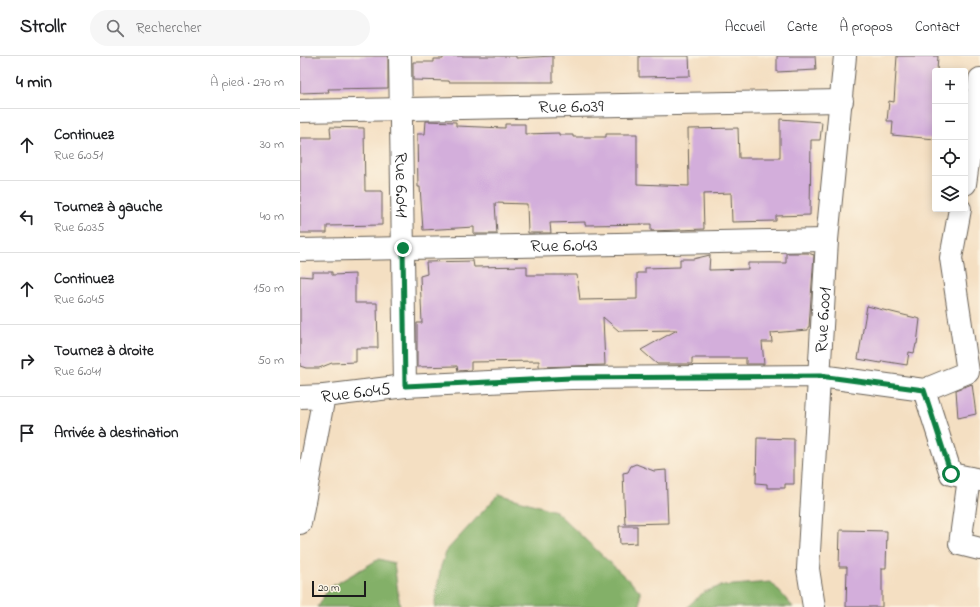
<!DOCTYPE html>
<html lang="fr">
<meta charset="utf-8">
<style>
body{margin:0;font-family:"Indie Flower",sans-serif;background:#f6f6f6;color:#202124}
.controls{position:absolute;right:12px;top:12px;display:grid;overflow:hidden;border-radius:4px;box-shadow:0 2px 10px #0003}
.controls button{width:36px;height:36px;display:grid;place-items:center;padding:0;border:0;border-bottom:1px solid #e0e0e0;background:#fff;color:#202124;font:20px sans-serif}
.scale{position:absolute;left:12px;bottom:10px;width:54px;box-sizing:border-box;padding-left:4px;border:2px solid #1c1c1c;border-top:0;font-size:11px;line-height:14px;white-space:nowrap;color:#1c1c1c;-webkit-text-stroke:3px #fcf5e5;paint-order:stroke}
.stop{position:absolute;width:12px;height:12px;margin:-9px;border:3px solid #0b8043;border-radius:50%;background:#fff}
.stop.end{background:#0b8043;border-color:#fff;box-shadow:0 1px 4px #0008}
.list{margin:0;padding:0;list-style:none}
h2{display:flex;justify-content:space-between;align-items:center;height:52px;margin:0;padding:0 16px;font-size:17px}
h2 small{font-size:13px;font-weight:400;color:#757577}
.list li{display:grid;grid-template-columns:26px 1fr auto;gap:12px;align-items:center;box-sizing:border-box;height:72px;padding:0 16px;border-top:1px solid #e0e0e0}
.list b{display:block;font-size:15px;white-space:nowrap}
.list p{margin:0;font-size:13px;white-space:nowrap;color:#757577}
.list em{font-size:13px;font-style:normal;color:#757577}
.icon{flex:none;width:22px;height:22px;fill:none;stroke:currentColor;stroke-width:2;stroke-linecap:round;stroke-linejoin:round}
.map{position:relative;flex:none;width:680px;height:551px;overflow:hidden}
header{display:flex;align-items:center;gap:24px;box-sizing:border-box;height:56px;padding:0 20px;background:#fff;border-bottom:1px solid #e0e0e0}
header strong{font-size:19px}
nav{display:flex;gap:22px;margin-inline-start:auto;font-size:14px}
.search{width:280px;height:36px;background:#f6f6f6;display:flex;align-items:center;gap:10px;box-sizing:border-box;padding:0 14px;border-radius:22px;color:#757577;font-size:15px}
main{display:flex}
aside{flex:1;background:#fff}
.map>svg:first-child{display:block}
.forest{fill:#83b068;stroke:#506642}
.building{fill:#d3aedb}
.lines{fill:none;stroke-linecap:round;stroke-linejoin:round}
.street-casing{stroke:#686056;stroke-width:24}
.secondary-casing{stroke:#686056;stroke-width:24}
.street{stroke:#fff;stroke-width:22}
.secondary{stroke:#fff;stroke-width:22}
.route{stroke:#0b8043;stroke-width:5}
.labels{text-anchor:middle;stroke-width:3.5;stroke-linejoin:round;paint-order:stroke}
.street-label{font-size:18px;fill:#1c1c1c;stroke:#fcf5e5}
</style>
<header>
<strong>Strollr</strong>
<div class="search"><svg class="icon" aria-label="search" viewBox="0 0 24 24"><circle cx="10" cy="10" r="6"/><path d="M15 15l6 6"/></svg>Rechercher</div>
<nav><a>Accueil</a><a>Carte</a><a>À propos</a><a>Contact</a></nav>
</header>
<main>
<aside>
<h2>4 min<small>À pied · 270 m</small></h2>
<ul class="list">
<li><svg class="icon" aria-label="ahead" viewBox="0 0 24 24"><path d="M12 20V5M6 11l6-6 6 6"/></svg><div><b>Continuez</b><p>Rue 6.051</p></div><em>30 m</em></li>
<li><svg class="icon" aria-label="left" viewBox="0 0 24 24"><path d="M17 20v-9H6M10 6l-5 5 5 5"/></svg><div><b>Tournez à gauche</b><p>Rue 6.035</p></div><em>40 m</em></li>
<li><svg class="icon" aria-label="ahead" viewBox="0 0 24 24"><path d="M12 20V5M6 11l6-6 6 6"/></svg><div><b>Continuez</b><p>Rue 6.045</p></div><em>150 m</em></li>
<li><svg class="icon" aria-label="right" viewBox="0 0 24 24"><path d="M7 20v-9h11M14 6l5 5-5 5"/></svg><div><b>Tournez à droite</b><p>Rue 6.041</p></div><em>50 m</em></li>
<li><svg class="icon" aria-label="arrive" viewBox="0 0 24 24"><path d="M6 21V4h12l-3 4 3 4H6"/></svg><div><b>Arrivée à destination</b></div></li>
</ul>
</aside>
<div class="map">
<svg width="680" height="551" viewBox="0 0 680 551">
<rect width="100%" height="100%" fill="#fcf5e5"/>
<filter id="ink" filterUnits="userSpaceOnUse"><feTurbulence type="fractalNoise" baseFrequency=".025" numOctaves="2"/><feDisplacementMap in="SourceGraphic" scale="8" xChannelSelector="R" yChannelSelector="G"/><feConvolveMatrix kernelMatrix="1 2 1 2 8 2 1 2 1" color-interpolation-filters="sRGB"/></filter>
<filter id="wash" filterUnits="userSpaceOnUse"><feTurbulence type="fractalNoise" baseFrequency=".012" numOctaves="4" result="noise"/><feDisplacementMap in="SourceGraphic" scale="16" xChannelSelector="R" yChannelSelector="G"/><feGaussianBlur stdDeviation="0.9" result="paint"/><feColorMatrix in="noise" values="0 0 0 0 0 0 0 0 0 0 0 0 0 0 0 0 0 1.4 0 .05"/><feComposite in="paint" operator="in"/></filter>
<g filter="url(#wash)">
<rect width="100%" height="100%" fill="#f4dfc2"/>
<!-- forest -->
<path class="forest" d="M199 438 255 455 340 535V551H134L141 510 147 494Z
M79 503 94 507 100 551H17L29 532Z
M471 526 493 551H387L404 536 421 530Z"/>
<g id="blocks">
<!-- building -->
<path class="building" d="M0 0H88V32L28 33 29 36 0 37Z
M143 0H216V2L253 0V26H149V25L113 24V6H134V3H143Z
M339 0H389L390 20 339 21Z
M477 0H515L516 14 477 16Z
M597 0H638L637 15H635V83L592 79 593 65H587L589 45 594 46Z
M480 63 522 66 520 84H511L510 159 476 160V165L432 166 431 137 403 138 404 173 351 175V168L285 169V166L250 167 251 177H228L227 148 195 147 197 178H174V171L123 174 120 131H118L117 78H125L126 65 156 66V70L205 72V68H225V78L259 77V79H273V81H306V78H337V128L389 130 388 73 438 72 439 102H480Z
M30 71 64 72 65 135H82V169L27 170V177H0V82H31Z
M486 197H508L514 199 509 271H508V274L471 277 472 286H462L464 308H446V302H392V308H357L341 294 377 274 319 275 303 261 305 309 239 311V305L171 306V314L158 315 157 310 117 311V267H122L120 220 127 218 126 206 173 205 174 211 227 210V219H277L280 244 337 243V217H345V212L380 211V203H393L410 199 409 214 448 213V207H486Z
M12 216H32V219L55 218V247H77L78 292H56V306L32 307 19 312H6L0 310V220L12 221Z
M567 250 620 263 617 288H616L614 297 609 296 607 309 582 305 581 307 558 303Z
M672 328 676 358 658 362 656 334Z
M457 382 494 383V428H485V432H467V428L456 427Z
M336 408 354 415 366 414 368 467 325 468 323 417 328 416 331 410Z
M319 470H337V487L320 488Z
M540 474 587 475 586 512H582V551H546L547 511H539Z"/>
</g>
</g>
<g filter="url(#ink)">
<use href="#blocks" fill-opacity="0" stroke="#686056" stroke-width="1"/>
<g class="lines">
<!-- street casing -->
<g class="street-casing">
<g id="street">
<path id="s1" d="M100 0 105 330"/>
<path id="s2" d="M0 55 542 45"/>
<path d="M665 128 680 23"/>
<path id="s3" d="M0 194 527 184"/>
<path d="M624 334 651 418 680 424"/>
<path id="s4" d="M0 341 24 340 105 330 271 322 520 320 624 334 668 316 651 202 660 153"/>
<path d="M669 422 660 488 680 493"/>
<path d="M0 467 24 340"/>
</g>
</g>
<!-- secondary casing -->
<g class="secondary-casing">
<g id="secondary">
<path id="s5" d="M514 551 508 513 527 184 545 0"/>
</g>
</g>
<!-- street -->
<use href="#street" class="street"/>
<!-- secondary -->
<use href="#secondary" class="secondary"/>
</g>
</g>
<g class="lines" filter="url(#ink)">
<!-- route -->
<path class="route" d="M103 192 105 330 271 322 520 320 624 334 651 418"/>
</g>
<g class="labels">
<!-- street labels -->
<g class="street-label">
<text dy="6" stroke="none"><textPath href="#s2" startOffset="271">Rue 6.039</textPath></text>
<text dy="6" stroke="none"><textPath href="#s1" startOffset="129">Rue 6.041</textPath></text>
<text dy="6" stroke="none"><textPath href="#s3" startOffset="264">Rue 6.043</textPath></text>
<text dy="6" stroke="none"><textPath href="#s5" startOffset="288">Rue 6.001</textPath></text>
<text dy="6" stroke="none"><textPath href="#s4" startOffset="56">Rue 6.045</textPath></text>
</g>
</g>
</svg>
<div class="controls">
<button>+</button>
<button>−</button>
<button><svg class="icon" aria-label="locate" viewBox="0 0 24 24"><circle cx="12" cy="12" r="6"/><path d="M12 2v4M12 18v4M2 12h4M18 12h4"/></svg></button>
<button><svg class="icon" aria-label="layers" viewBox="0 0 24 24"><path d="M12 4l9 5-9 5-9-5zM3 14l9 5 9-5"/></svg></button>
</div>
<div class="scale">20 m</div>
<div class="stop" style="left:651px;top:418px"></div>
<div class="stop end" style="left:103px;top:192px"></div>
</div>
</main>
